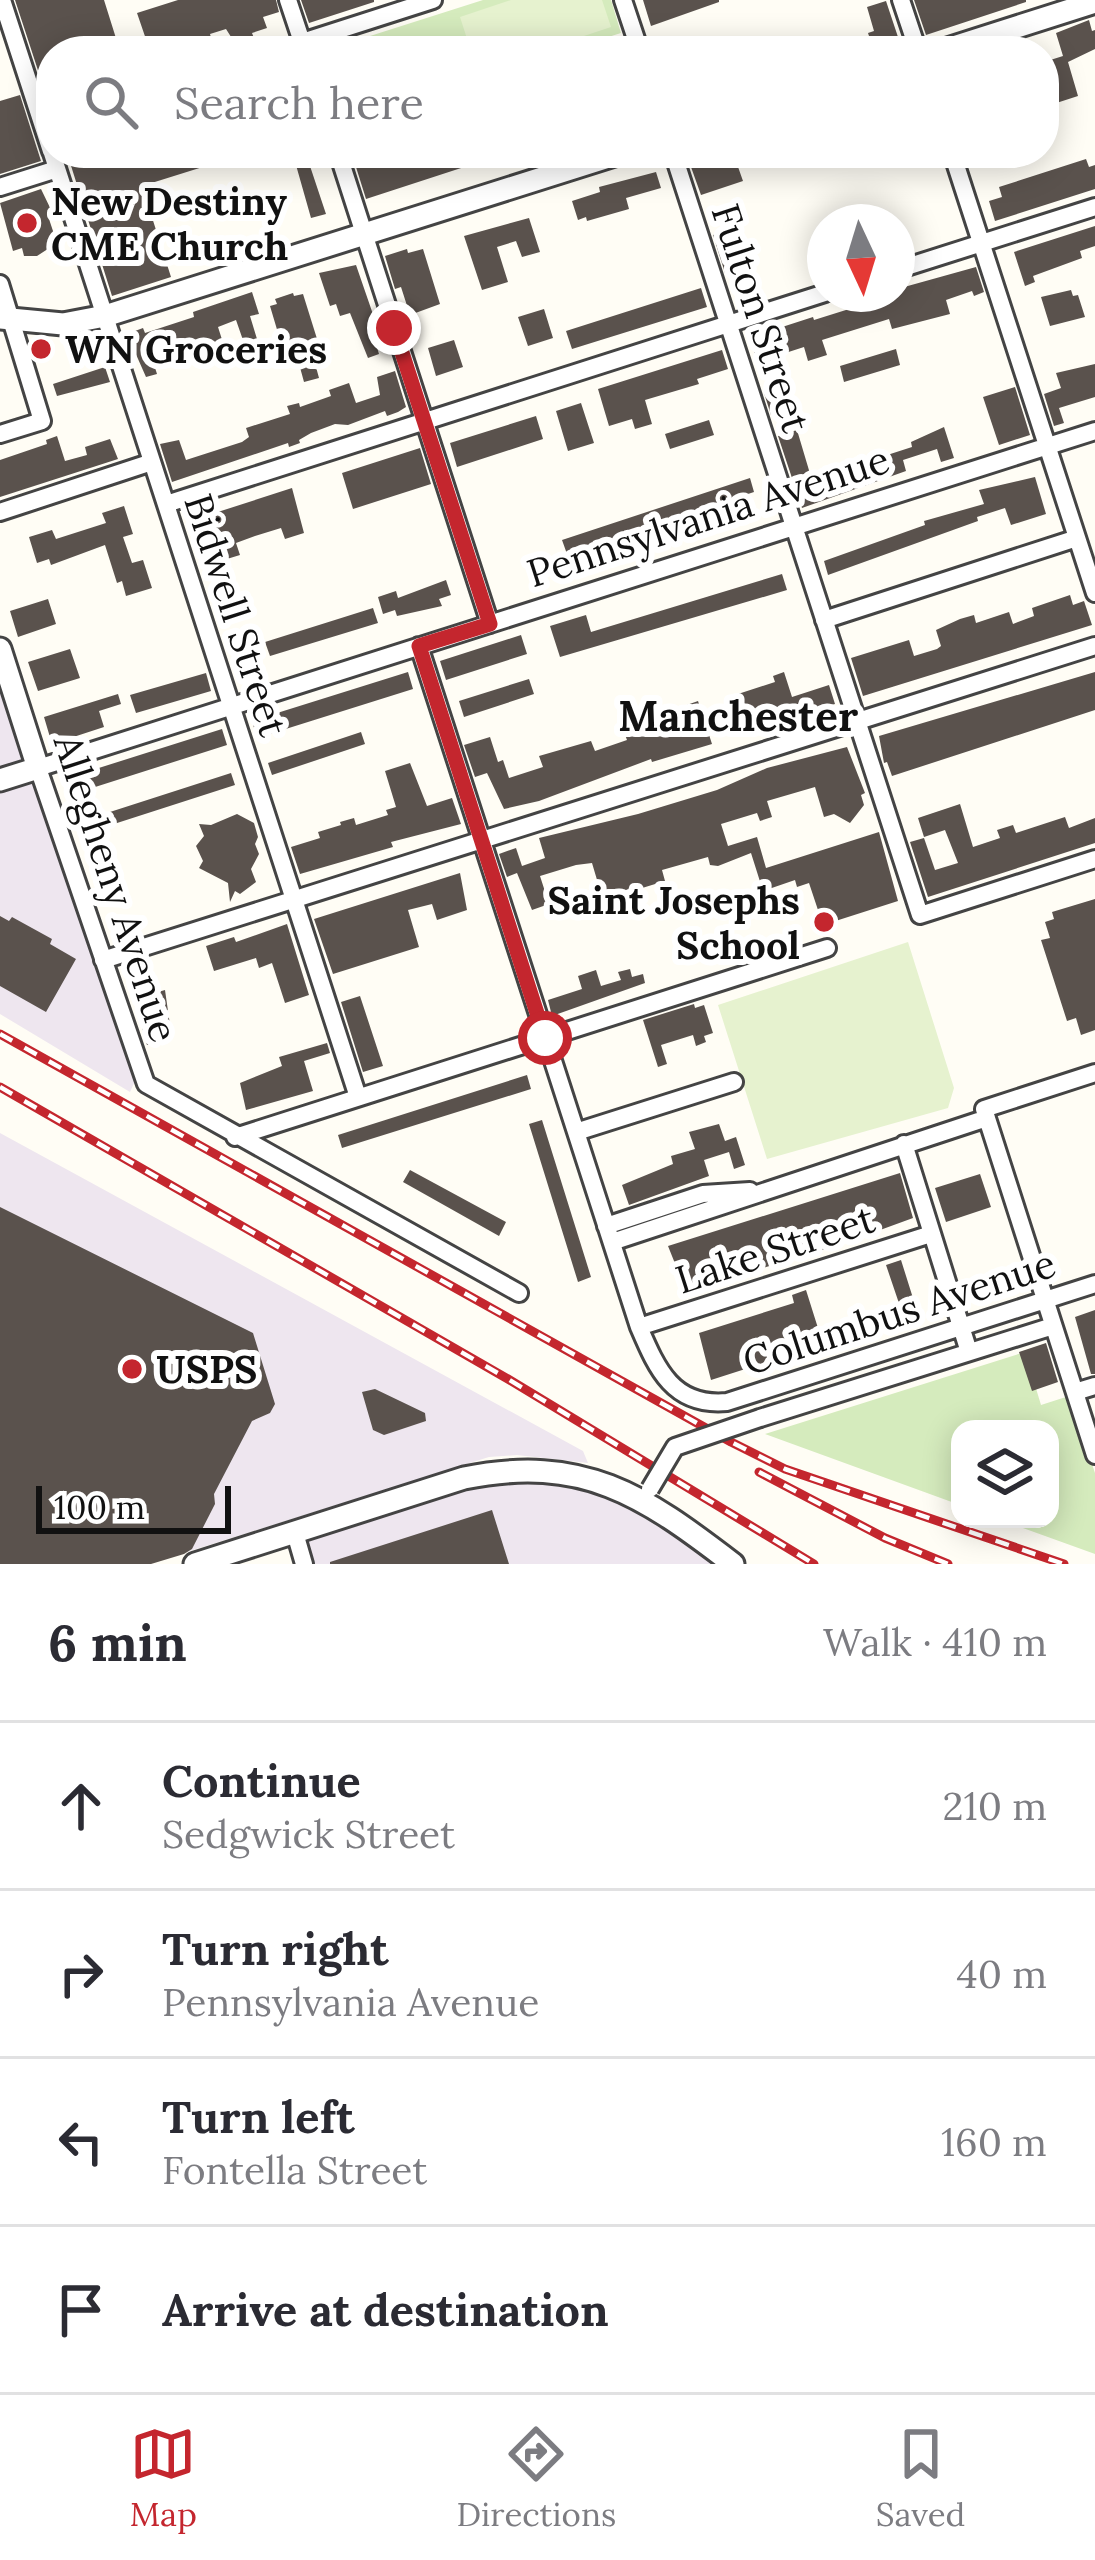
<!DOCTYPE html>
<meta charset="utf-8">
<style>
body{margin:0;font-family:Lora,serif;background:#f7f7f7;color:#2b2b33}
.controls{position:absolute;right:36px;bottom:36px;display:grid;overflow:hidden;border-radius:24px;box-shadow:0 6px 30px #0003}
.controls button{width:108px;height:108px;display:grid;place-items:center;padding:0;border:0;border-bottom:3px solid #e1e1e2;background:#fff;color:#2b2b33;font:60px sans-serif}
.compass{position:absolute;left:807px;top:204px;width:108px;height:108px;border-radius:50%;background:#fff;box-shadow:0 6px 30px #0003;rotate:176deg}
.scale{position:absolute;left:36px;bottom:30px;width:195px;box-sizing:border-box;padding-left:12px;border:6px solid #111;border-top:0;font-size:33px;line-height:42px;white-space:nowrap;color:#111;-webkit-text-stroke:9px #fff;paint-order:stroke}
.stop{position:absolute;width:36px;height:36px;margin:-27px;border:9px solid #c4262e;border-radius:50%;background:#fff}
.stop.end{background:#c4262e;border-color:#fff;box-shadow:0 3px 12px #0008}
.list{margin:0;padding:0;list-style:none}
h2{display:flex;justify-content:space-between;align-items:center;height:156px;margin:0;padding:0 48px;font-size:51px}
h2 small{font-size:39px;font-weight:400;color:#7c7c81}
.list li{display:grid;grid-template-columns:78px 1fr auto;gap:36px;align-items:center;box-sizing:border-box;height:168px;padding:0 48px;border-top:3px solid #e1e1e2}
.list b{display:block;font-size:45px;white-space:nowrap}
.list p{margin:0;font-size:39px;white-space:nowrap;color:#7c7c81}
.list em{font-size:39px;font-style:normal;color:#7c7c81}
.icon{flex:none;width:66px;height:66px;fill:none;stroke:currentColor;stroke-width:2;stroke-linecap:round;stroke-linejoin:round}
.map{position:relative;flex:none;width:1095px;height:1564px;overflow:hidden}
.search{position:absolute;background:#fff;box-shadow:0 6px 30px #0003;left:36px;right:36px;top:36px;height:132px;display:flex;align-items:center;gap:30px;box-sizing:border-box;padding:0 42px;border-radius:48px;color:#7c7c81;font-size:45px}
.sheet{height:828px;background:#fff}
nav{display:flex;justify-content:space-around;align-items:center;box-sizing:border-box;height:168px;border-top:3px solid #e1e1e2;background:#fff;font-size:33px;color:#7c7c81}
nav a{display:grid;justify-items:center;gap:6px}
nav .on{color:#c4262e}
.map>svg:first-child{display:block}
.industrial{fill:#eee6ef}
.green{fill:#d5ebbd}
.pitch{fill:#e6f2cf}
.building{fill:#5a524d}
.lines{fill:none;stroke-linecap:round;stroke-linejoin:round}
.minor-casing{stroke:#444;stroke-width:22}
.tertiary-casing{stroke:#444;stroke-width:27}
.minor{stroke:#fff;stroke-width:16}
.tertiary{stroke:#fff;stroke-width:21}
.rail-casing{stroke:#c4262e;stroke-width:9}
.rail{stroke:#fff;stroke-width:4.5;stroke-dasharray:14;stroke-linecap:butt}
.minor-bridge-casing{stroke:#444;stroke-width:22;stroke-linecap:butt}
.minor-bridge{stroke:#fff;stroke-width:16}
.route{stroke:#c4262e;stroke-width:15}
.poi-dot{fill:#c4262e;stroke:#fff;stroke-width:4.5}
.labels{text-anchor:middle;stroke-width:12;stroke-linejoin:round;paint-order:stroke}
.poi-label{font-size:39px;font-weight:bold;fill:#111;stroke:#fff;text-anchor:start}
.street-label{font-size:39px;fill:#111;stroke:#fff}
.neighbourhood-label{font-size:42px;font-weight:bold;fill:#111;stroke:#fff}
</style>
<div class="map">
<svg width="1095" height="1564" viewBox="0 0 1095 1564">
<rect width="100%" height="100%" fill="#fffdf5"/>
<!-- industrial -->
<path class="industrial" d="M0 649 139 1072 130 1092 0 1014Z
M0 1133 583 1451 588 1463 517 1455 489 1457 149 1564H0Z
M465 1478 595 1480 733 1564H304L295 1533Z"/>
<!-- green -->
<path class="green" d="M483 0H611L621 33 564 51H323Z
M1025 1352 1041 1405 1069 1396 1095 1473V1554L998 1519H1050V1429H960V1505L765 1434Z"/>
<!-- pitch -->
<path class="pitch" d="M511 0H602L611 27 539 51H471L460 17Z
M908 942 954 1088 948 1108 767 1159 718 1005Z"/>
<!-- building -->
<path class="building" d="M15 0H104L120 51H51L49 104Z
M178 0H276L279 12 263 17 267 28 252 33 257 46 240 51 226 29 210 34 215 51H150L137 13Z
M301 0H374V2L309 23Z
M643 0H719V2L651 26Z
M914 0H1026V2L926 35Z
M886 1 900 43 874 51 868 33 874 31 867 7Z
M1089 20 1092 31 1095 30V49L1068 62 1078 96 1044 107V62L1063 56 1056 33Z
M20 95 41 161 0 174V101Z
M67 153H240L241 155 142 186 171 277 112 296Z
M394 153H501V155L366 199 356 167Z
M686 153H763V155L737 164 743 181 701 195Z
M306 154 326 214 311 218 294 158Z
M1086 159 1089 167 1095 165V189L995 221 989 201 1002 197 999 187Z
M656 172 661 188 626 198 629 209 587 221 586 217 578 220 572 201 600 192 599 187Z
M41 189 55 218 49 219 57 243 37 256H24L22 248 13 251 0 203Z
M529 218 540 252 522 257 516 241 497 247 508 282 482 290 464 236Z
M1095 226V246L1080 251 1082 258 1033 276 1035 282 1025 286 1014 252Z
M726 231 729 241 737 239 746 266 725 273 713 235Z
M407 249 408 253 423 249 440 304 410 315 401 287 395 289 385 256Z
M356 265 376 323 370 325 379 354 368 358 350 313 340 316 336 304 330 306 319 273Z
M976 267 984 292 974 296 972 291 946 300 950 314 892 329 889 319 822 340 827 355 808 361 804 347 773 357 790 409 771 415 764 393 773 391 761 355 756 357 751 343 781 334 779 328 813 317 814 320 897 294V289Z
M701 288 707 307 572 349 566 331Z
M1071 290 1073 296 1078 295 1085 317 1050 326 1041 297Z
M252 292 259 314 250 316 257 339 244 343 236 320 218 327 225 349 211 353 206 339 152 358 157 374 146 377 127 334 143 328 145 333 194 317 193 312Z
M293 293 294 296 303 294 318 342 310 345 319 378 304 382 295 349 284 353 270 306 277 304 275 299Z
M544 309 553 338 528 346 518 317Z
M454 340 463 367 436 376 428 348Z
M896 349 900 365 844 382 840 366Z
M722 350 728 369 697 379 699 384 645 400 652 424 635 429 632 419 609 426 598 389Z
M1095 364V397L1059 408 1064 423 1054 426 1044 394 1061 388 1056 373Z
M105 367 110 382 57 396 53 384Z
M395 371 406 407 398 412 387 416 385 411 348 425 335 424 311 433 299 440 300 443 289 447 288 443 172 482 160 444 179 440 186 460 242 442 249 437 246 428 290 414 287 406 299 403 300 407 331 396 329 390 349 383 356 403 380 395 377 377Z
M1015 387 1030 435 999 445 983 397Z
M581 403 594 443 568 451 556 411Z
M536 416 543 439 457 467 450 443Z
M709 420 714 435 670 449 665 434Z
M944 427 954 458 941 462 937 449 903 460 906 471 802 508 778 436 797 430 811 477 816 478 912 447 911 442Z
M57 436 65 461 87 455 85 447 110 439 118 459 0 497V460L47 444 46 440Z
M420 448 431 484 353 509 342 473Z
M1035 477 1046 514 1011 525 1005 508 977 517 978 521 828 575 824 561 925 525 924 521 984 504 979 490Z
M750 478 754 492 567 554 562 540Z
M292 488 304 533 285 539 281 528 255 536 236 543 240 555 204 566 187 522Z
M124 506 133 534 123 537 132 563 143 560 152 588 126 596 122 581 117 583 105 545 51 565 49 559 37 563 29 537 52 530 56 539 106 523 102 513Z
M782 574 787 590 560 657 550 626 586 615 591 632Z
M446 580 451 595 439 599 442 606 397 616 395 610 383 614 378 597 396 591 398 598Z
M1070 595 1073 605 1084 601 1092 625 863 696 851 658 909 640 914 656 937 649 941 646 936 630 960 619 974 615 976 623 1009 612 1013 624 1034 616 1032 608Z
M48 599 56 624 18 637 10 611Z
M373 608 378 623 270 656 265 642Z
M521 635 527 654 446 680 440 661Z
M70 649 80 678 38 691 28 662Z
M408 672 413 689 257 738 252 721Z
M784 672 792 697 829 685 835 704 758 725 760 729 750 732 738 694 775 682 773 676Z
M1095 672V710L892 776 887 762 884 763 879 736Z
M206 673 211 691 136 713 130 695Z
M529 679 534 694 464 717 459 701Z
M118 694 121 704 99 711 104 727 52 744 44 717Z
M698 701 712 744 652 762 651 759 539 801 504 809 487 773 475 777 464 745 490 737 498 762 503 760 509 778 543 767 539 756 591 741 595 751 627 740 624 732 657 719 661 731 689 722 684 706Z
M222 729 227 745 70 795 64 779Z
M361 732 365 744 272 775 268 763Z
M847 747 865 793 861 795 864 805 850 823 834 814 824 817 815 787 767 801 772 817 760 821 757 813 721 824 728 846 757 837 766 868 879 832 898 901 823 925 809 883 797 887 795 880 763 891 751 853 718 866 710 865 708 857 662 870 665 881 603 900 592 863 576 865 540 876 549 904 532 910 517 873 507 877 499 854 516 848 522 866 545 858 539 838 638 814 717 790 767 768Z
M410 763 427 806 452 798 461 824 391 842 393 847 300 874 291 847 320 838 318 832 341 825 340 822 354 818 356 825 388 815 386 810 396 807 385 771Z
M231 773 235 785 86 833 82 821Z
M960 804 973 847 1000 838 997 830 1013 825 1016 833 1065 817 1069 828 1095 818V843L928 897 910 842 924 838 935 870 958 863 945 830 924 837 918 818Z
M237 814 254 823 258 837 255 844 259 854 251 869 256 882 240 894 235 891 230 902 228 883 199 868 203 861 196 846 204 836 199 824 211 825Z
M460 873 467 910 437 920 432 904 408 910 419 947 333 974 314 919Z
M1095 899V1030L1081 1035 1076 1018 1067 1021 1041 940 1050 938 1045 922 1054 919 1052 912Z
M0 916 9 921 12 917 52 939 50 944 76 959 46 1012 0 986Z
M287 924 309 995 285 1003 272 963 259 968 256 958 214 971 206 946 234 937 236 942Z
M630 969 632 977 643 974 645 983 552 1016 548 1000 582 989 578 976 596 970 601 986 621 980 618 972Z
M165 990 172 1039 147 1045 134 999Z
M360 996 383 1066 363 1072 341 1002Z
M694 1004 695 1008 704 1005 713 1033 704 1036 706 1042 696 1046 693 1035 661 1045 667 1064 658 1067 643 1020Z
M327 1043 330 1053 304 1061 313 1091 246 1110 240 1083 282 1066 279 1057Z
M527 1075 531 1089 342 1148 338 1135Z
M542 1120 591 1277 578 1282 529 1124Z
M719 1124 725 1141 736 1137 745 1165 734 1169 729 1152 704 1160 709 1176 629 1205 622 1185 673 1164 671 1156 695 1149 689 1132Z
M410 1170 506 1222 499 1236 403 1182Z
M900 1173 913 1218 839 1245 686 1291 668 1246Z
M980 1174 991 1207 946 1222 935 1188Z
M0 1207 253 1333 275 1404 270 1413 252 1421 214 1494 215 1504 192 1549 184 1554 151 1564H0Z
M901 1260 918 1314 904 1318 886 1265Z
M806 1290 823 1344 711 1380 699 1333 794 1303 792 1295Z
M1095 1310V1374H1091L1075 1317Z
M1046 1343 1058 1382 1032 1391 1019 1352Z
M375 1389 425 1413 426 1421 384 1435 373 1430 362 1392Z
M492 1510 509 1564H330V1562Z"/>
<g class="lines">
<!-- minor casing -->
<g class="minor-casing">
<path id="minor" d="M2 0 51 151
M288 0 305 51
M623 0 640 51
M901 0 918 51
M302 42 433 0
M52 153 358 1097
M338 153 490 624
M673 153 920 915 1095 859
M952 153 1095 593
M0 187 57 169
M897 270 1095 207
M0 284 42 421 0 434
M166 504 825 293
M0 512 152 462
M824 620 1077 538
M419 646 639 1327C657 1369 673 1407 727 1402L1095 1284
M103 960 1095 646
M1095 1073 984 1109 1095 1455
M576 1132 734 1082
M235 1137 827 948
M904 1144 969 1352
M606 1226 703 1194 750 1191
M612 1242 987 1118
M519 1293 146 1084 38 768 1095 431
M639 1327 931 1234
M1075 1392 1095 1386
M760 1418 1053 1326
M295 1533 304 1564"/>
</g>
<!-- tertiary casing -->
<g class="tertiary-casing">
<path id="tertiary" d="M941 51 1095 2
M0 318 63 324 105 316 621 153
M0 649 38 768 0 780
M195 1564 464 1478C583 1454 643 1495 733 1564"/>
</g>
<!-- minor -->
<use href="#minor" class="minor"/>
<!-- tertiary -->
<use href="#tertiary" class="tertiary"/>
<!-- rail casing -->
<g class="rail-casing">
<path id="rail" d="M0 1034 731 1442 785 1469 1064 1564
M0 1087 508 1379 814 1564
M759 1472 885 1538 948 1564"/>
</g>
<!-- rail -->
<use href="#rail" class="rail"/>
<!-- minor-bridge casing -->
<g class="minor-bridge-casing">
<path id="minor-bridge" d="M650 1489 675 1447 760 1418"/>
</g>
<!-- minor-bridge -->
<use href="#minor-bridge" class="minor-bridge"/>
</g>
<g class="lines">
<!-- route -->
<path class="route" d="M394 328 490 624 419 646 545 1038"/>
</g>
<!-- markers -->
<g class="poi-dot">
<circle cx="27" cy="223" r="12"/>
<circle cx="41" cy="349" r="12"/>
<circle cx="824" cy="922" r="12"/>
<circle cx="132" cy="1369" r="12"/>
</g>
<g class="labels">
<!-- poi labels -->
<g class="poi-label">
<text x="51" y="215">New Destiny<tspan x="51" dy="45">CME Church</tspan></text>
<text x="65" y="363">WN Groceries</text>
<text x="800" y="914" text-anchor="end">Saint Josephs<tspan x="800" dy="45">School</tspan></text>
<text x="156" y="1383">USPS</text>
</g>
<!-- street labels -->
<g class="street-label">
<text transform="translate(761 318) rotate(72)" y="14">Fulton Street</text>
<text transform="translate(708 516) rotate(-18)" y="14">Pennsylvania Avenue</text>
<text transform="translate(236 615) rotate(72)" y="14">Bidwell Street</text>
<text transform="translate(116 888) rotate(72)" y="14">Allegheny Avenue</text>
<text transform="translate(775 1249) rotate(-18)" y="14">Lake Street</text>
<text transform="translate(899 1312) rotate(-18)" y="14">Columbus Avenue</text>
</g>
<!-- neighbourhood labels -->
<g class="neighbourhood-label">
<text x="738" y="731">Manchester</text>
</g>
</g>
</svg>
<div class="controls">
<button><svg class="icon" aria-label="layers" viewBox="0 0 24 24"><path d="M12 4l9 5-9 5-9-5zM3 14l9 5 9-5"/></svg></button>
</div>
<svg class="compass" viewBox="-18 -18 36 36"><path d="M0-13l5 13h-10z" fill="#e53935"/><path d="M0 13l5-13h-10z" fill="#7c7c81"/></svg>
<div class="scale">100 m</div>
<div class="stop" style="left:545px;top:1038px"></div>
<div class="stop end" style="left:394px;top:328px"></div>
<div class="search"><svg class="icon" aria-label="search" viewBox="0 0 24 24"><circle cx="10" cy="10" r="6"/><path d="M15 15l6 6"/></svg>Search here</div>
</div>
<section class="sheet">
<h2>6 min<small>Walk · 410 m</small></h2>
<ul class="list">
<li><svg class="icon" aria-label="ahead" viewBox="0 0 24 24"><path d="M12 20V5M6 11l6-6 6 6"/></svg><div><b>Continue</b><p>Sedgwick Street</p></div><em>210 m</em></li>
<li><svg class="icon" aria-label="right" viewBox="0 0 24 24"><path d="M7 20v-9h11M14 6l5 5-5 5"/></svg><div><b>Turn right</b><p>Pennsylvania Avenue</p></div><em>40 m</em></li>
<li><svg class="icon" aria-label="left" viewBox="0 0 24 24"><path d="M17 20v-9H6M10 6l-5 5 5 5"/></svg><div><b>Turn left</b><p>Fontella Street</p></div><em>160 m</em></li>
<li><svg class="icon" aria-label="arrive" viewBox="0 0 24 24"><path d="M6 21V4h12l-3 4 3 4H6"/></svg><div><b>Arrive at destination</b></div></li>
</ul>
</section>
<nav>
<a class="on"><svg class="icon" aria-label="map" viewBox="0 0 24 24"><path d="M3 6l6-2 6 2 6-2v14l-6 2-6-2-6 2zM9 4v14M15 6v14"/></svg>Map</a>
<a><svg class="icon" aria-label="directions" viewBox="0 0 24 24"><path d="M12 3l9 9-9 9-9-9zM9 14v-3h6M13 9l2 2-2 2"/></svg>Directions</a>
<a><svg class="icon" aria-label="saved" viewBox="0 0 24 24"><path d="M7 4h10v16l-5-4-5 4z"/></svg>Saved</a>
</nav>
